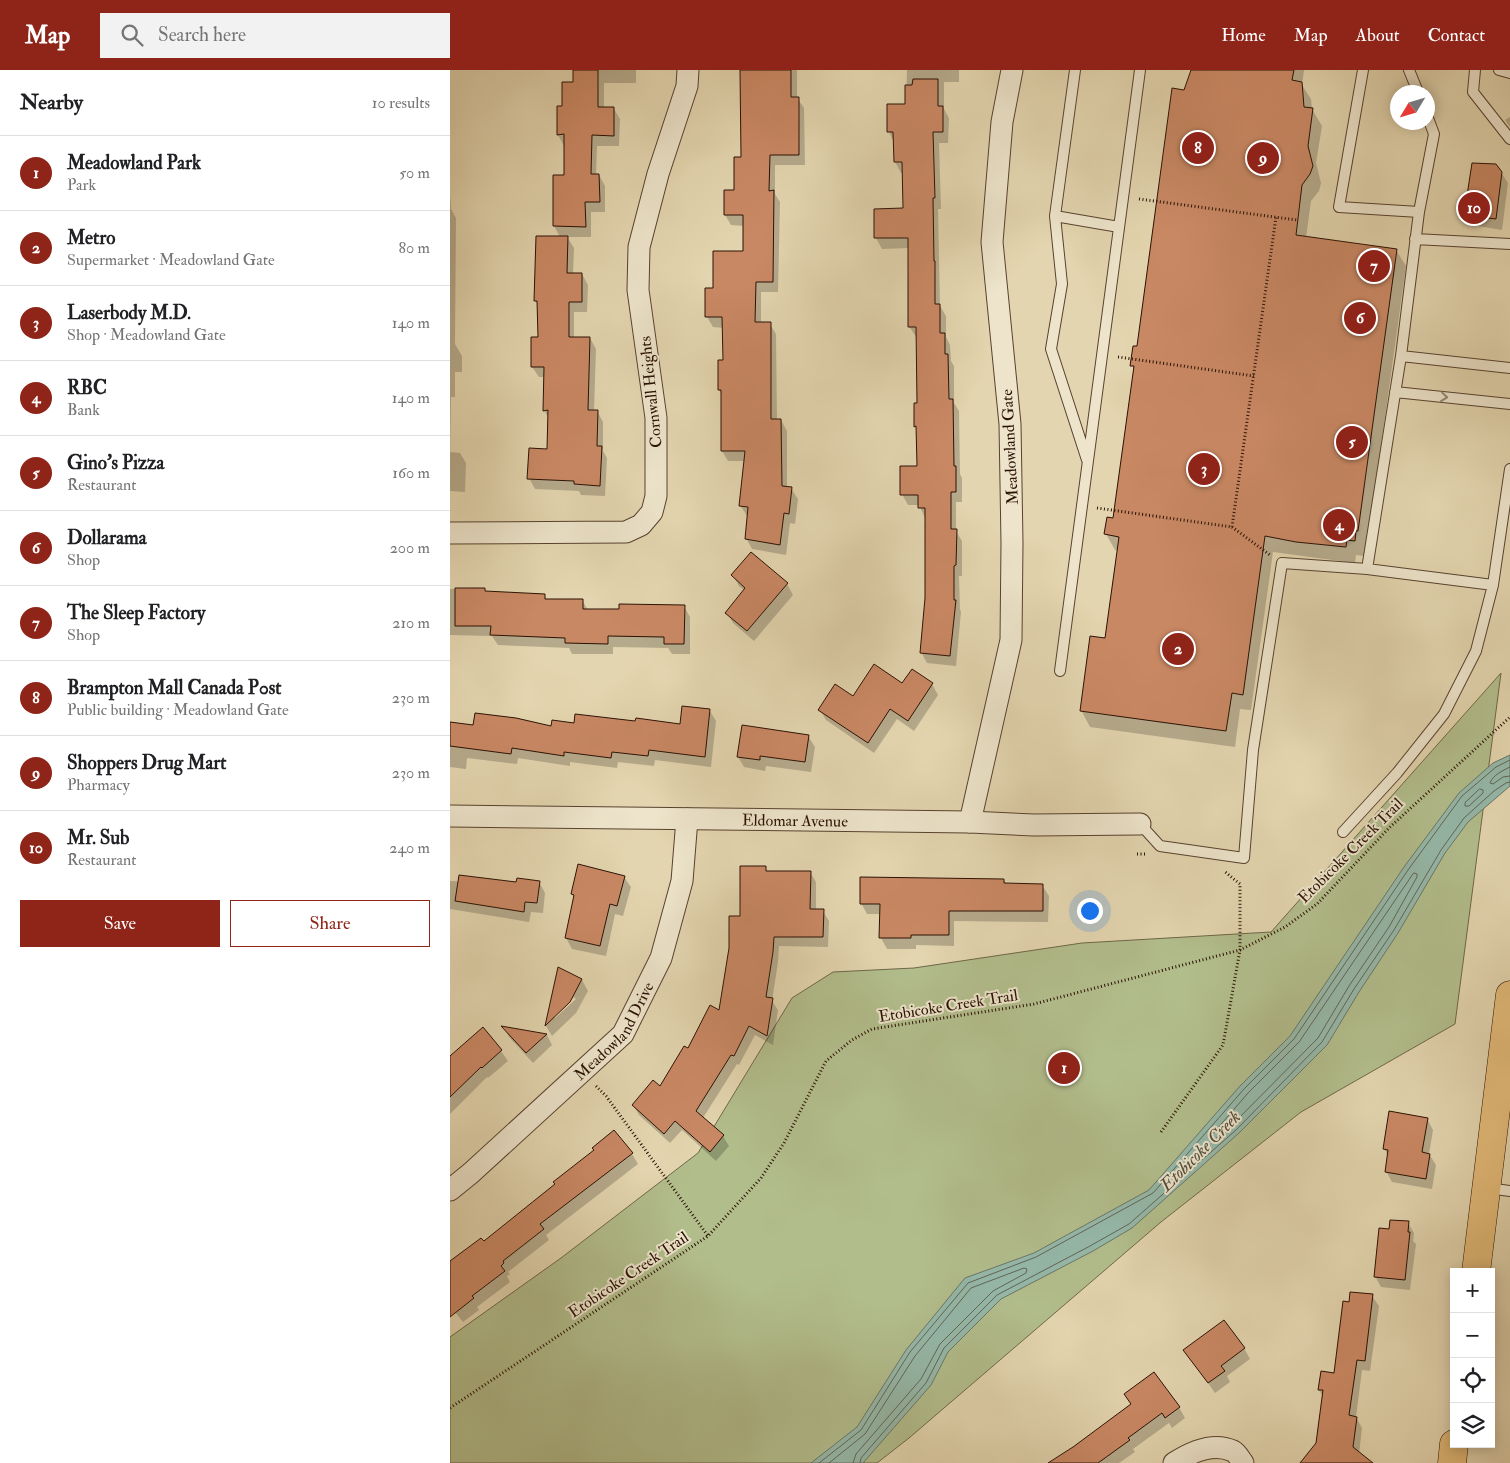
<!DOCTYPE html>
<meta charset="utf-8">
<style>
body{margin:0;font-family:"IM FELL Double Pica",serif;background:#f2f2f2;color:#202124}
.controls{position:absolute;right:15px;bottom:15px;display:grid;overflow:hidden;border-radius:0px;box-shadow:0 2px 12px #0003}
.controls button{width:45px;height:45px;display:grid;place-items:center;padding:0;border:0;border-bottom:1px solid #e0e0e0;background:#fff;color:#202124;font:25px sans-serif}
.compass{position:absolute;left:940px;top:15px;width:45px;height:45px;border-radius:50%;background:#fff;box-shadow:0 2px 12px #0003;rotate:232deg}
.you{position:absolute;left:639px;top:840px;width:18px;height:18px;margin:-12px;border:4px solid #fff;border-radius:50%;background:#1a73e8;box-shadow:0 0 0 8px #1a73e833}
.badge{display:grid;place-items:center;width:32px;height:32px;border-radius:50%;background:#8f2418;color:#fff;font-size:16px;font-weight:700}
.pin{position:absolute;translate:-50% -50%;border:2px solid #fff;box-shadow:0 1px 5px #0006}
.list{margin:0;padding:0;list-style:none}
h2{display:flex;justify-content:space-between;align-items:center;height:65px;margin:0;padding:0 20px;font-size:21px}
h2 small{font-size:16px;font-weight:400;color:#757577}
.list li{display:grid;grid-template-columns:32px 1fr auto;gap:15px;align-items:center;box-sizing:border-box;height:75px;padding:0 20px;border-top:1px solid #e0e0e0}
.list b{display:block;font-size:19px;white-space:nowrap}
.list p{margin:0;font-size:16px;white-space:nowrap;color:#757577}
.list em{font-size:16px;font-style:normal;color:#757577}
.actions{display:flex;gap:10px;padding:15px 20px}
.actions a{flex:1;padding:11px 0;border:1px solid #8f2418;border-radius:0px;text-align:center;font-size:18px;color:#8f2418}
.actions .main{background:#8f2418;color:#fff}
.icon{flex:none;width:28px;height:28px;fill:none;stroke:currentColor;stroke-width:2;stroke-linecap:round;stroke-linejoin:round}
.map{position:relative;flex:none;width:1060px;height:1393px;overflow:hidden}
header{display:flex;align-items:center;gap:30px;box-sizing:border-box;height:70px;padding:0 25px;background:#8f2418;color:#fff}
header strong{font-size:24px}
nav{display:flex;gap:28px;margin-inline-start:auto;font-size:18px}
.search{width:350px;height:45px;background:#f2f2f2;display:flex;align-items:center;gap:12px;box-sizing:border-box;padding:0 18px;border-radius:0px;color:#757577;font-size:19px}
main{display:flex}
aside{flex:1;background:#fff}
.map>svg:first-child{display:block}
.green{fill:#b2bd8c;stroke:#6e6748}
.water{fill:#95b9aa;stroke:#6a7668}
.shadow{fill:#0003;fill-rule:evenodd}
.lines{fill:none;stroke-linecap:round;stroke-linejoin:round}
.shore{stroke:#606557;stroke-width:1}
.building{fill:#c98864;stroke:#2a1104}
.service-casing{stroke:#58422f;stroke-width:12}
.minor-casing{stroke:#58422f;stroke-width:23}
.primary-casing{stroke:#2a1104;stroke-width:29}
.path{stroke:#2a1104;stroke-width:3;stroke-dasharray:1 2.5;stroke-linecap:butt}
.service{stroke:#ede4cb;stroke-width:10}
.minor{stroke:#ede4cb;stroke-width:21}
.primary{stroke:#e2ba78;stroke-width:28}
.oneway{stroke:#958571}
.labels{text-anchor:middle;stroke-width:4;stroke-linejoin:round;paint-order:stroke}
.street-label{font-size:16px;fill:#2a1104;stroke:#ede4cb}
.water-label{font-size:18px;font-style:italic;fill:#4f4c3e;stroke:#ede4cb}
</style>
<header>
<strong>Map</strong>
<div class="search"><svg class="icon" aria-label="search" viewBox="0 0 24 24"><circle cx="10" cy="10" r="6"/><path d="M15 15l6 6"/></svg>Search here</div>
<nav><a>Home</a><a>Map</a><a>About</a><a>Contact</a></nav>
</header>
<main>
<aside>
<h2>Nearby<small>10 results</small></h2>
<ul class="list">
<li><span class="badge">1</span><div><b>Meadowland Park</b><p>Park</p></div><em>50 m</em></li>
<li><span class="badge">2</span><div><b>Metro</b><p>Supermarket · Meadowland Gate</p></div><em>80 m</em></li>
<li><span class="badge">3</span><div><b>Laserbody M.D.</b><p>Shop · Meadowland Gate</p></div><em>140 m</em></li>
<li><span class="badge">4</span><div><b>RBC</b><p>Bank</p></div><em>140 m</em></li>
<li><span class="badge">5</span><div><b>Gino's Pizza</b><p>Restaurant</p></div><em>160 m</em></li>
<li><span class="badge">6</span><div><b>Dollarama</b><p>Shop</p></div><em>200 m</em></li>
<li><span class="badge">7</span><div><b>The Sleep Factory</b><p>Shop</p></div><em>210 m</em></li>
<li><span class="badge">8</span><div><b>Brampton Mall Canada P0st</b><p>Public building · Meadowland Gate</p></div><em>230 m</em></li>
<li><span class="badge">9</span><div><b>Shoppers Drug Mart</b><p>Pharmacy</p></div><em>230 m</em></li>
<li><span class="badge">10</span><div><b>Mr. Sub</b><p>Restaurant</p></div><em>240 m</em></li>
</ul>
<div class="actions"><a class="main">Save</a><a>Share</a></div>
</aside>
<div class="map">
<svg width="1060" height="1393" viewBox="0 0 1060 1393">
<rect width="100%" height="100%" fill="#e3d5af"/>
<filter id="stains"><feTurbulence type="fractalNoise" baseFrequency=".004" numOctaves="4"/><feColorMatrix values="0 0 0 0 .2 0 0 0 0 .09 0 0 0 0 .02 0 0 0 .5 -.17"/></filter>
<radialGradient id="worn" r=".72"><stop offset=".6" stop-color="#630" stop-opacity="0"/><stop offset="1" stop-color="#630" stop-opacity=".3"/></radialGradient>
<!-- green -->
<path class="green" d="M1051 603 1005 954 851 1042 711 1152 459 1368 427 1393H0V1267L111 1188 248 1083 342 928 383 902 464 898 632 873 821 862Z"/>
<!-- water -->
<path class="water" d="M1060 685V716L1018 752 995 783 948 863 909 922 877 975 789 1063 682 1158 643 1181 551 1229 498 1282 481 1315 413 1393H361L407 1357 456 1280 515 1208 584 1183 699 1120 790 1016 840 966 954 797 1009 723 1043 693Z"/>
<!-- shadow -->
<path class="shadow" d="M124 0H186V13H154V38L164 39 170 49 169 76H147L146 105H149L155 116V142H141V167H117L124 178 123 204H132L138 215 137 242H124V268H140L146 279 144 341H147L153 352V381L157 388 155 426 131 425 129 421 85 419 79 408 98 380 99 349 94 340 95 307H89L82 297 89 268V236L86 231 110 167 104 156 115 106 114 76 108 65 109 37 113 38 124 13Z
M291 0H347V28L354 38 355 95H325V124L330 132 328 222H311V254H320L326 264 327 350H331L337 361V418H341L348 429 345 454 340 453 336 485 302 479 296 468 299 446H297L290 435 295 391H278L272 381V325L269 320V292H274V258L263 257 257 247 264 220 294 182V156L281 155 275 145 285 121 292 88Z
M457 0H509V12H494V39L499 48 498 73H489L491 139H488L490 236 496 246V267L500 275 501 291 504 296V333L509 341 510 404 512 408V432H506V461L512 471V506H509L510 539 511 542 506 596 477 593 471 582 477 528 475 448 469 435H458L452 424 468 397V360L466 356V335H468L467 267H466L459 256V178L432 179 426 168 425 140 454 139V103H451L445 92 444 72 439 62 456 35Z
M743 0H854L852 15 861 29 862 39 872 56 866 93 871 113 869 121 861 131 856 168 946 180 956 196 917 477H915L914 486 906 485 905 493 823 482 801 640 790 639 785 677 640 657 631 640 656 570 669 481 665 480 656 464 664 449 685 301 682 295 688 277 735 21Z
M1060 47V57L1055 50Z
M1051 102 1058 113 1052 160 1022 155 1016 144Z
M0 124 1 139 6 148 5 274 12 286V302H5V327H1L0 382 10 383 16 393 15 422 0 421Z
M283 505 337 514 343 525 304 571 283 553 277 543 295 521 289 516Z
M0 519H34L36 523 94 525 97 530H132L138 540H170L234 536 240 547V584H222L218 578 163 577V584H122L119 578 48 575 42 566 0 565Z
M482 614 488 625 464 661 447 649 424 683 376 650 370 640 404 628 453 615Z
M260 641 266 651 261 697 205 690 204 696 168 692 167 698 120 692V696L68 688 67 694 17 688 16 699 0 697V654L24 657 102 658 125 655 186 652 231 655Z
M358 666 365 677 361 702 316 696 315 701 294 697 288 687Z
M315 798 318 802H360L366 812V841H373L379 851 378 877 329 876 328 892 322 931 328 940 323 975 305 965 289 995 287 994 253 1048 273 1066 279 1076 266 1091 232 1060 220 1073 189 1045 183 1035 210 1018 238 980 270 942 291 847Z
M174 807 181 817 173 846 165 844 156 886 122 879 116 868 125 829 122 824Z
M554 810 556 814 592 815 599 826 598 852 504 851V876L466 875V879H437L431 868V844H417L411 833Z
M0 811 67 814 89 812 95 823 93 843 81 842 79 852 0 839Z
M109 899 132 910 138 921 126 943 102 966 96 956ZM124 927 126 929 105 948V945Z
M54 958 97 965 102 975 83 993 59 967Z
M51 981 58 991 38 1008 37 1007 0 1044V987Z
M977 1049 983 1060 979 1084 986 1095 982 1119 942 1112 936 1101 938 1086 934 1078Z
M182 1084 188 1094 96 1165 99 1170 58 1202 60 1204 57 1206 60 1212 27 1237 29 1240 13 1252 5 1242 0 1246V1196L34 1173Z
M958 1153 964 1163 963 1171 966 1174 960 1220 931 1217 925 1206 940 1160Z
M922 1226 929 1236 920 1301 912 1300 906 1347 912 1358 909 1384 918 1393H853L867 1373 873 1327 869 1320 885 1304 900 1233Z
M794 1278 800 1289 777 1306 780 1312 765 1323 735 1280Z
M682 1336 729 1337 735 1348 722 1358 719 1353 683 1379 685 1382 669 1393H600Z"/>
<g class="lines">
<!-- shore -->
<path class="shore" d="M1060 697C1052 701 1043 705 1040 713L1043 714 1053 707 1060 706
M1030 719 1033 720V723L1019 736H1015V733Z
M964 803 967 804V807L939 857 899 916 868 968 782 1055 764 1070H761V1066L798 1023 849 972Z
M369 1393 411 1360 460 1282 518 1213 586 1187 703 1123 794 1019 844 969 958 800 1012 726 1046 697 1060 690
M379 1393 415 1364 465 1286 521 1218 574 1198 577 1199 576 1203 543 1221 490 1274 471 1309 406 1384 403 1393
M410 1393 411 1388 476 1313 494 1278 547 1225 640 1176 679 1154 786 1060 872 972 904 919 944 860 991 780 1014 748 1044 721 1056 713 1060 712"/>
</g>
<!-- building -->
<path class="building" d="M123 0H148V37H164V66L142 65 141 104H149L150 132H135L136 157 103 156V105H114V64L107 65V36H112V12H123Z
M290 0H341V27H349V85H320L319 121 324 120 323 212H306L305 252H321V349H331L332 416 342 417 339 444 334 443 330 475 295 469 298 437 289 436 295 381H271V320H268V290H273L272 247H255V218H263V181H293V145H274V120H284V87H291Z
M741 0H844L842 10 852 12 854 37 863 38 858 76 863 96 860 104 852 115 846 165 947 179 908 461H906L905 471 897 470 896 477 846 472 815 466 793 625 782 623 776 661 630 641 640 566 655 568 669 467 654 464 657 447 663 448 684 296H680L683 276H687L722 18 734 20Z
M463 9H488V36H493V62H483L485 128H483L484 191H485V234H490V263H495V284H498L499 329H503L504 396H506V422H501V459H507L506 495 504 496V530H506L500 586 470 583 475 528V438H468V425H450V396H467L466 356 464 357V333H467L466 257H458V168H424V139L453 138 452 92H444L443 62H437V34H455V15H462Z
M1022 93 1046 94 1052 102 1046 149 1014 145Z
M86 166H118L117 203H132V232H119V267H140L138 340H148L147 376H152L150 416 124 414V411L77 409 79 378 97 379 98 340 93 341 94 297H81V267H88L87 231H84Z
M301 482 338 513 297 561 275 543 295 518 281 505Z
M5 518H35V521L95 524V529H133V539H169V534L235 535 234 574H214V567L158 566V574L115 573V568L40 565 41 556H5Z
M424 594 452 613 462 599 483 613 458 651 440 639 418 673 368 640 385 614 403 626Z
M232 636 260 639 255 687 199 680 198 686 162 682 161 688 114 682V686L62 678 61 684 0 676V652L23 655 25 643 66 648 101 656 102 650 124 653 125 644 185 651 186 648 230 654Z
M292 655 359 665 355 692 310 686V690L287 687Z
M128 794 175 806 167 836 160 834 150 876 115 868 124 825 121 824Z
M290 796H316V801H361L360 839H374L373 867H324L323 882 316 927 323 928 317 966 299 956 284 986 281 985 246 1041 274 1065 260 1082 225 1051 214 1064 182 1035 203 1010 210 1016 234 976 238 978 260 935 269 940 279 878V846H290Z
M9 805 66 812 67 808 90 811 87 833 75 832 74 842 5 831Z
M410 807 554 809V813L593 814V841H499V865H461V868H429L430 834H410Z
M108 897 132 909 120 932 95 956Z
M51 956 97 964 76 983Z
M33 957 52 980 32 998 31 997 0 1027V986Z
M939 1041 978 1048 972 1082 980 1084 976 1109 935 1102 938 1080 933 1079Z
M164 1060 183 1083 90 1154 94 1159 53 1191 54 1193 51 1196 55 1201 22 1226 24 1228 0 1247V1191L31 1168 34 1171 105 1114 103 1112 144 1080 142 1078Z
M940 1150 959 1151 958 1162H960L955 1210 924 1207 929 1158 939 1159Z
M900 1222 923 1224 915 1291 907 1290 899 1345 907 1347 903 1377 923 1393H850L866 1373 873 1320H868L871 1301 884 1303 893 1231 899 1232Z
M774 1250 795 1278 771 1296 775 1301 758 1313 733 1280Z
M704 1302 730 1337 715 1348 712 1343 678 1368 680 1370 648 1393H598L623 1377 681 1334 674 1324Z"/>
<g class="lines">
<!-- service casing -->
<g class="service-casing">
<path id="service" d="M625 0 605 146 669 157
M913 0 889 137 969 142
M959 0 968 22
M1025 0 1023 22 1060 69
M1049 0 1060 3
M605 146 612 214 601 279 637 390
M965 169 1060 174
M951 286 1060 298
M945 322 1060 334
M1043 515 1060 399
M610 601 690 0
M690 754 710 776 794 788 803 680 832 493 917 499 951 286 969 142 984 64 978 48
M893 762 947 703 994 644 1026 581 1043 515 917 499
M1038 1118 1060 1121"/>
</g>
<!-- minor casing -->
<g class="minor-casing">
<g id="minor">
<path d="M0 463 176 462 191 455 202 442 206 426V348L188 220 189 177 208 104 237 16 238 0"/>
<path id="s1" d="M0 746 520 752 584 755 690 754"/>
<path d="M520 752 561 570 562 473 560 354 542 172 552 52 562 0"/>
<path id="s2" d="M0 1120 21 1103 173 964 211 888 232 811 237 749"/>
<path d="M724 1393C741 1382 764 1372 783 1381 787 1383 790 1389 793 1393"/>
</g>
</g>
<!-- primary casing -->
<g class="primary-casing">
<path id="primary" d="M1026 1202 1060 925
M1002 1393 1004 1374"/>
</g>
<!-- path -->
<path class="path" d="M689 129 847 150
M668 287 804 306
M647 438 782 457 826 147
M782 457 820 485
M687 784H695
M146 1016 156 1026 258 1166
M711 1062 773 975 790 880V814L774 801
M0 1338 258 1166 311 1108 334 1073 376 991 402 970 422 959 584 934 790 880 835 857 867 834 939 758 1060 647"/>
<!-- service -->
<use href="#service" class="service"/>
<!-- minor -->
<use href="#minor" class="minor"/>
<!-- primary -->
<use href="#primary" class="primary"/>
</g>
<!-- one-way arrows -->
<defs><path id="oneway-chevron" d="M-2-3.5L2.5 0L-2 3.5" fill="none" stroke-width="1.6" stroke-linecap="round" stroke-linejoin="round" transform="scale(1.25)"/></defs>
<use class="oneway" href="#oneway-chevron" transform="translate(994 327) rotate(6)"/>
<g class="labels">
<!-- street labels -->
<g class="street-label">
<text transform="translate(200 322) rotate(-96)" y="6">Cornwall Heights</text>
<text transform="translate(559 377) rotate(-93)" y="6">Meadowland Gate</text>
<text dy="6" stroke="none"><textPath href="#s1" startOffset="345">Eldomar Avenue</textPath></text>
<text transform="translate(900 780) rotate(-45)" y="6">Etobicoke Creek Trail</text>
<text transform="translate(498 935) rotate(-9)" y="6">Etobicoke Creek Trail</text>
<text dy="6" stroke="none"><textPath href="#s2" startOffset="230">Meadowland Drive</textPath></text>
<text transform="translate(178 1204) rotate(-34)" y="6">Etobicoke Creek Trail</text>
</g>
<!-- water labels -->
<g class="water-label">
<text transform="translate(750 1081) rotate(-45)" y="6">Etobicoke Creek</text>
</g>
</g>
<rect width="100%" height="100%" filter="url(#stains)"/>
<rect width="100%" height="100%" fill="url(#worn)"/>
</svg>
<div class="controls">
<button>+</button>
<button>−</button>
<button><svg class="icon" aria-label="locate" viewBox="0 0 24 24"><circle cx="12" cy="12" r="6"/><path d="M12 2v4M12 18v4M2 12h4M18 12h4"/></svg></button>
<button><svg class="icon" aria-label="layers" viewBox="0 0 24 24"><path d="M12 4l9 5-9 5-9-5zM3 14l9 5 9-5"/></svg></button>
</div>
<svg class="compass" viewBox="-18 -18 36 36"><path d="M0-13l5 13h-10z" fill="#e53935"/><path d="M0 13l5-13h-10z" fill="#757577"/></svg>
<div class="you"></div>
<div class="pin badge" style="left:614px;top:998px">1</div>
<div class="pin badge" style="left:728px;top:579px">2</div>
<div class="pin badge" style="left:754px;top:399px">3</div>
<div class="pin badge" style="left:889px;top:455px">4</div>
<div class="pin badge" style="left:902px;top:372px">5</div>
<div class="pin badge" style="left:910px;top:248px">6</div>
<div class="pin badge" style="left:924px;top:196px">7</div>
<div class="pin badge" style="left:748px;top:78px">8</div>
<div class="pin badge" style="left:813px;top:88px">9</div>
<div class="pin badge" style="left:1024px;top:138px">10</div>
</div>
</main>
